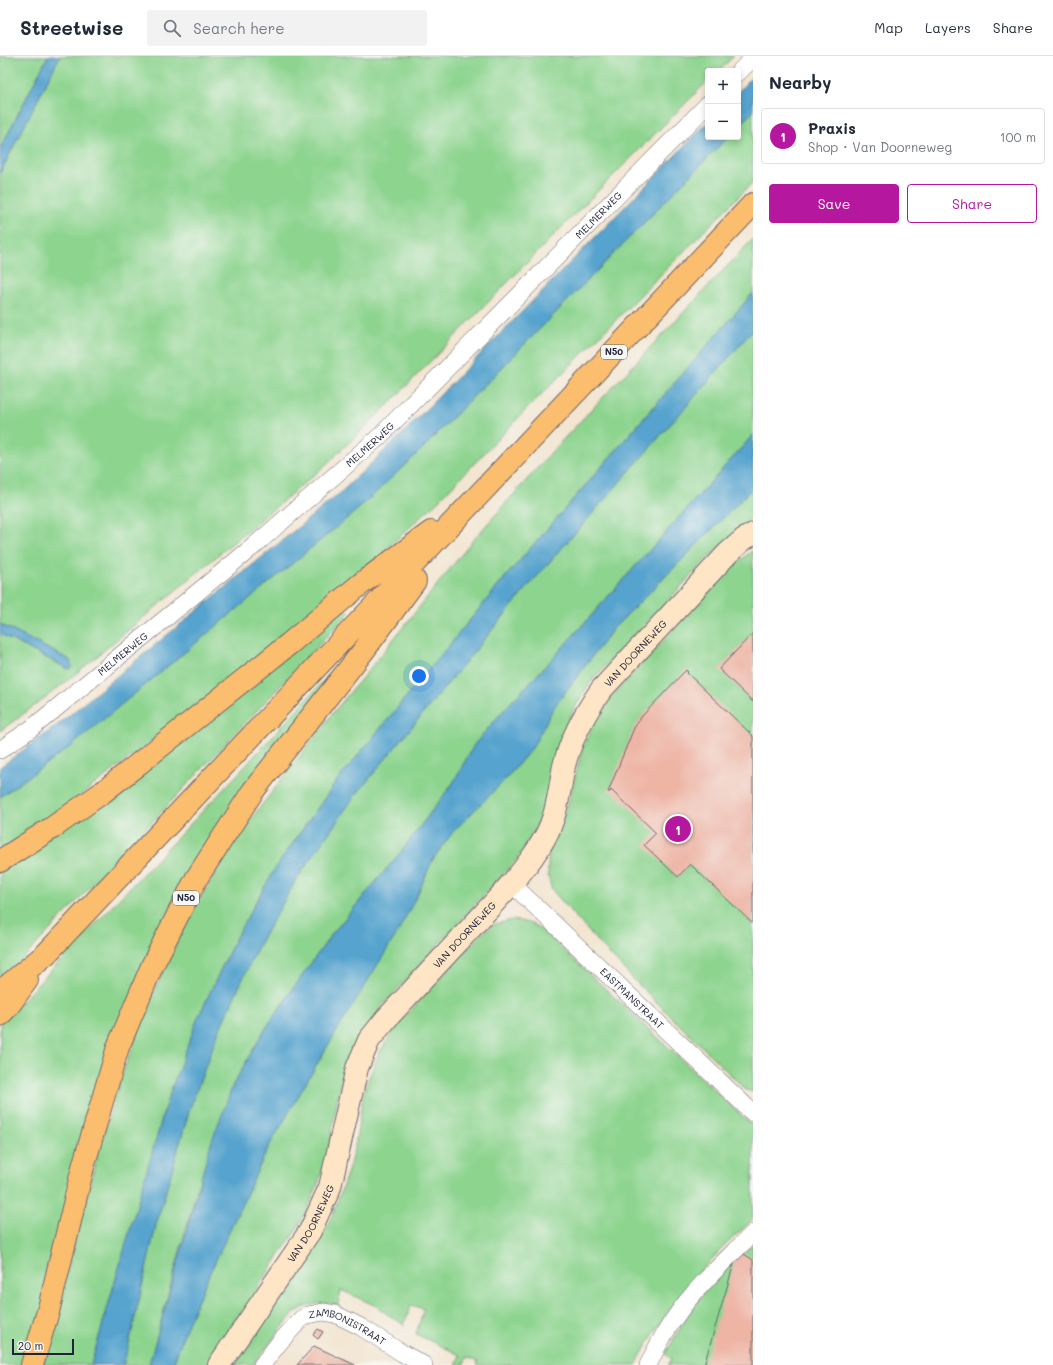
<!DOCTYPE html>
<meta charset="utf-8">
<style>
body{margin:0;font-family:Mali,sans-serif;background:#f2f2f3;color:#1f2937}
.controls{position:absolute;right:12px;top:12px;display:grid;overflow:hidden;border-radius:4px;box-shadow:0 2px 6px #0003}
.controls button{width:36px;height:36px;display:grid;place-items:center;padding:0;border:0;border-bottom:1px solid #e0e1e3;background:#fff;color:#1f2937;font:20px sans-serif}
.scale{position:absolute;left:12px;bottom:10px;width:62px;box-sizing:border-box;padding-left:4px;border:2px solid #22223b;border-top:0;font-size:11px;line-height:14px;white-space:nowrap;color:#22223b;-webkit-text-stroke:3px #f6f6f2;paint-order:stroke}
.you{position:absolute;left:419px;top:620px;width:14px;height:14px;margin:-10px;border:3px solid #fff;border-radius:50%;background:#1a73e8;box-shadow:0 0 0 6px #1a73e833}
.badge{display:grid;place-items:center;width:26px;height:26px;border-radius:50%;background:#b5179e;color:#fff;font-size:13px;font-weight:700}
.pin{position:absolute;translate:-50% -50%;border:2px solid #fff;box-shadow:0 1px 4px #0006}
.list{margin:0;padding:0;list-style:none}
h2{display:flex;justify-content:space-between;align-items:center;height:52px;margin:0;padding:0 16px;font-size:17px}
h2 small{font-size:13px;font-weight:400;color:#747a83}
.list li{display:grid;grid-template-columns:26px 1fr auto;gap:12px;align-items:center;box-sizing:border-box;height:56px;margin:0 8px 8px;padding:0 8px;border:1px solid #e0e1e3;border-radius:4px}
.list b{display:block;font-size:15px;white-space:nowrap}
.list p{margin:0;font-size:13px;white-space:nowrap;color:#747a83}
.list em{font-size:13px;font-style:normal;color:#747a83}
.actions{display:flex;gap:8px;padding:12px 16px}
.actions a{flex:1;padding:9px 0;border:1px solid #b5179e;border-radius:4px;text-align:center;font-size:14px;color:#b5179e}
.actions .main{background:#b5179e;color:#fff}
.icon{flex:none;width:22px;height:22px;fill:none;stroke:currentColor;stroke-width:2;stroke-linecap:round;stroke-linejoin:round}
.map{position:relative;flex:none;width:753px;height:1309px;overflow:hidden}
header{display:flex;align-items:center;gap:24px;box-sizing:border-box;height:56px;padding:0 20px;background:#fff;border-bottom:1px solid #e0e1e3}
header strong{font-size:19px}
nav{display:flex;gap:22px;margin-inline-start:auto;font-size:14px}
.search{width:280px;height:36px;background:#f2f2f3;display:flex;align-items:center;gap:10px;box-sizing:border-box;padding:0 14px;border-radius:4px;color:#747a83;font-size:15px}
main{display:flex}
aside{flex:1;background:#fff}
.map>svg:first-child{display:block}
.green{fill:#8dd48f;stroke:#587b65}
.water{fill:#54a3ce;stroke:#3b6284}
.building{fill:#eeb4a4}
.lines{fill:none;stroke-linecap:round;stroke-linejoin:round}
.street-casing{stroke:#6b666f;stroke-width:18}
.secondary-casing{stroke:#6b666f;stroke-width:24}
.highway-casing{stroke:#6b666f;stroke-width:24}
.street{stroke:#fff;stroke-width:17}
.secondary{stroke:#fde5c5;stroke-width:22}
.highway{stroke:#fbbd6e;stroke-width:22}
.labels{text-anchor:middle;stroke-width:3;stroke-linejoin:round;paint-order:stroke}
.shield{fill:#f6f6f2;stroke:#626272;stroke-width:1}
.shield-label{font-size:9px;font-weight:bold;fill:#22223b}
.street-label{font-size:10px;fill:#22223b;stroke:#f6f6f2}
</style>
<header>
<strong>Streetwise</strong>
<div class="search"><svg class="icon" aria-label="search" viewBox="0 0 24 24"><circle cx="10" cy="10" r="6"/><path d="M15 15l6 6"/></svg>Search here</div>
<nav><a>Map</a><a>Layers</a><a>Share</a></nav>
</header>
<main>
<div class="map">
<svg width="753" height="1309" viewBox="0 0 753 1309">
<rect width="100%" height="100%" fill="#f6f6f2"/>
<filter id="ink" filterUnits="userSpaceOnUse"><feTurbulence type="fractalNoise" baseFrequency=".025" numOctaves="2"/><feDisplacementMap in="SourceGraphic" scale="8" xChannelSelector="R" yChannelSelector="G"/><feConvolveMatrix kernelMatrix="1 2 1 2 8 2 1 2 1" color-interpolation-filters="sRGB"/></filter>
<filter id="wash" filterUnits="userSpaceOnUse"><feTurbulence type="fractalNoise" baseFrequency=".012" numOctaves="4" result="noise"/><feDisplacementMap in="SourceGraphic" scale="16" xChannelSelector="R" yChannelSelector="G"/><feGaussianBlur stdDeviation="0.9" result="paint"/><feColorMatrix in="noise" values="0 0 0 0 0 0 0 0 0 0 0 0 0 0 0 0 0 1.4 0 .05"/><feComposite in="paint" operator="in"/></filter>
<g filter="url(#wash)">
<rect width="100%" height="100%" fill="#f3e5d0"/>
<!-- green -->
<path class="green" d="M0 0H48L0 93Z
M60 0H734L719 15H708V25L554 179 379 358 320 414 78 616 41 645 0 675V578L68 613 70 604 0 568V117Z
M753 55V126L523 357 439 444 378 501 277 589 0 801V741L70 691 418 397 728 81H738V71Z
M753 183V237L508 518 336 726 276 811 236 881 197 964 167 1045 91 1309H42L98 1097 121 1022 147 951 186 866 238 780 336 653 368 615 473 484 557 390Z
M753 274V379L554 601 502 656 474 689 453 727 400 797 332 878 287 941 262 978 233 1029 196 1136 149 1309H123L130 1284 156 1169 190 1052 219 974 257 892 296 824 354 741 526 533Z
M753 432V465C722 485 698 512 673 539 646 567 620 595 593 623 580 642 568 661 561 682 554 700 553 718 548 736 542 761 531 782 517 803L382 950C364 974 349 1002 340 1031 336 1046 335 1061 332 1076 324 1115 315 1142 295 1176L206 1309H173L184 1277 208 1221 268 1092 327 991 399 874 417 839 433 803 452 777 504 725 532 692 554 651 613 573Z
M753 494V1036L746 1034 639 929 598 886 552 834 548 820V809L549 798 568 748 583 690 596 663 611 641 732 511Z
M343 552 350 556 0 927V815Z
M347 599 238 751 135 939 30 1309H0V968L238 718Z
M511 864C523 865 531 867 541 873L753 1070V1163C739 1177 724 1189 711 1204 682 1235 655 1271 636 1309H477L478 1306 467 1301 463 1309H456L460 1299 416 1278 424 1253 411 1249 404 1269 374 1249 341 1234 338 1249C320 1245 305 1248 291 1260L253 1309H235L316 1191 333 1158 348 1115 355 1090 362 1046 366 1029 379 997 398 968 482 877 495 868Z
M753 1188V1309H668L672 1303 665 1298 688 1259 698 1244 710 1230Z"/>
<!-- water -->
<path class="water" d="M48 0H60L0 117V93Z
M753 20V55L738 71V36Z
M708 66V81H728L418 397 356 455 70 691 0 741V711L55 671 340 437 401 379Z
M753 237V274L526 533 354 741 296 824 257 892 219 974 190 1052 156 1169 130 1284 123 1309H91L167 1045 197 964 236 881 276 811 336 726 508 518Z
M753 379V432L613 573 554 651 532 692 504 725 452 777 433 803 417 839 399 874 327 991 268 1092 208 1221 184 1277 173 1309H149L211 1087 233 1029 262 978 287 941 332 878 400 797 453 727 474 689 502 656 554 601Z
M0 568 70 604 72 611 71 613H69L0 578Z"/>
<g id="blocks">
<!-- building -->
<path class="building" d="M753 577V646L719 613Z
M686 614 688 616 687 617 753 680V868L690 808 678 821 644 789 656 777 611 734 610 736H608L634 672 642 660Z
M738 1194 753 1204V1309H704Z
M318 1273 323 1276 318 1283 313 1279Z
M314 1290 355 1309H297Z"/>
</g>
</g>
<g filter="url(#ink)">
<use href="#blocks" fill-opacity="0" stroke="#6b666f" stroke-width="1"/>
<g class="lines">
<!-- street casing -->
<g class="street-casing">
<g id="street">
<path d="M738 17 753 2"/>
<path id="s1" d="M0 694 32 672 255 489 380 380 708 48"/>
<path id="s2" d="M511 827 753 1057"/>
<path id="s3" d="M262 1309 279 1287 301 1263 308 1259 323 1256 335 1258 361 1271 402 1297 424 1309"/>
<path d="M648 1309C657 1290 668 1270 681 1253 702 1225 729 1201 753 1177"/>
</g>
</g>
<!-- secondary casing -->
<g class="secondary-casing">
<g id="secondary">
<path id="s4" d="M219 1309 310 1175 330 1131 357 1012 369 984 386 963C417 930 448 896 479 863 502 838 527 813 544 783 557 761 559 735 564 710 571 682 585 657 601 634L728 497 744 483 753 478"/>
</g>
</g>
<!-- highway casing -->
<g class="highway-casing">
<path id="highway" d="M0 805 52 772 103 736 289 588 362 527 431 476
M0 936 46 898 753 148
M0 959 9 949 27 924
M32 1309 49 1252 83 1111 118 991 152 910 196 823 253 735 364 594 415 525"/>
</g>
<!-- street -->
<use href="#street" class="street"/>
<!-- secondary -->
<use href="#secondary" class="secondary"/>
<!-- highway -->
<use href="#highway" class="highway"/>
</g>
</g>
<g class="labels">
<!-- shield labels -->
<g class="shield">
<rect x="601" y="289" width="26" height="14" rx="3"/>
<rect x="173" y="835" width="26" height="14" rx="3"/>
</g>
<g class="shield-label">
<text x="614" y="299">N50</text>
<text x="186" y="845">N50</text>
</g>
<!-- street labels -->
<g class="street-label">
<text dy="4" stroke="none"><textPath href="#s1" startOffset="804">MELMERWEG</textPath></text>
<text dy="4" stroke="none"><textPath href="#s1" startOffset="480">MELMERWEG</textPath></text>
<text dy="4" stroke="none"><textPath href="#s4" startOffset="841">VAN DOORNEWEG</textPath></text>
<text dy="4" stroke="none"><textPath href="#s1" startOffset="156">MELMERWEG</textPath></text>
<text dy="4" stroke="none"><textPath href="#s4" startOffset="505">VAN DOORNEWEG</textPath></text>
<text dy="4" stroke="none"><textPath href="#s2" startOffset="167">EASTMANSTRAAT</textPath></text>
<text dy="4" stroke="none"><textPath href="#s4" startOffset="169">VAN DOORNEWEG</textPath></text>
<text dy="4" stroke="none"><textPath href="#s3" startOffset="111">ZAMBONISTRAAT</textPath></text>
</g>
</g>
</svg>
<div class="controls">
<button>+</button>
<button>−</button>
</div>
<div class="scale">20 m</div>
<div class="you"></div>
<div class="pin badge" style="left:678px;top:773px">1</div>
</div>
<aside>
<h2>Nearby<small></small></h2>
<ul class="list">
<li><span class="badge">1</span><div><b>Praxis</b><p>Shop · Van Doorneweg</p></div><em>100 m</em></li>
</ul>
<div class="actions"><a class="main">Save</a><a>Share</a></div>
</aside>
</main>
